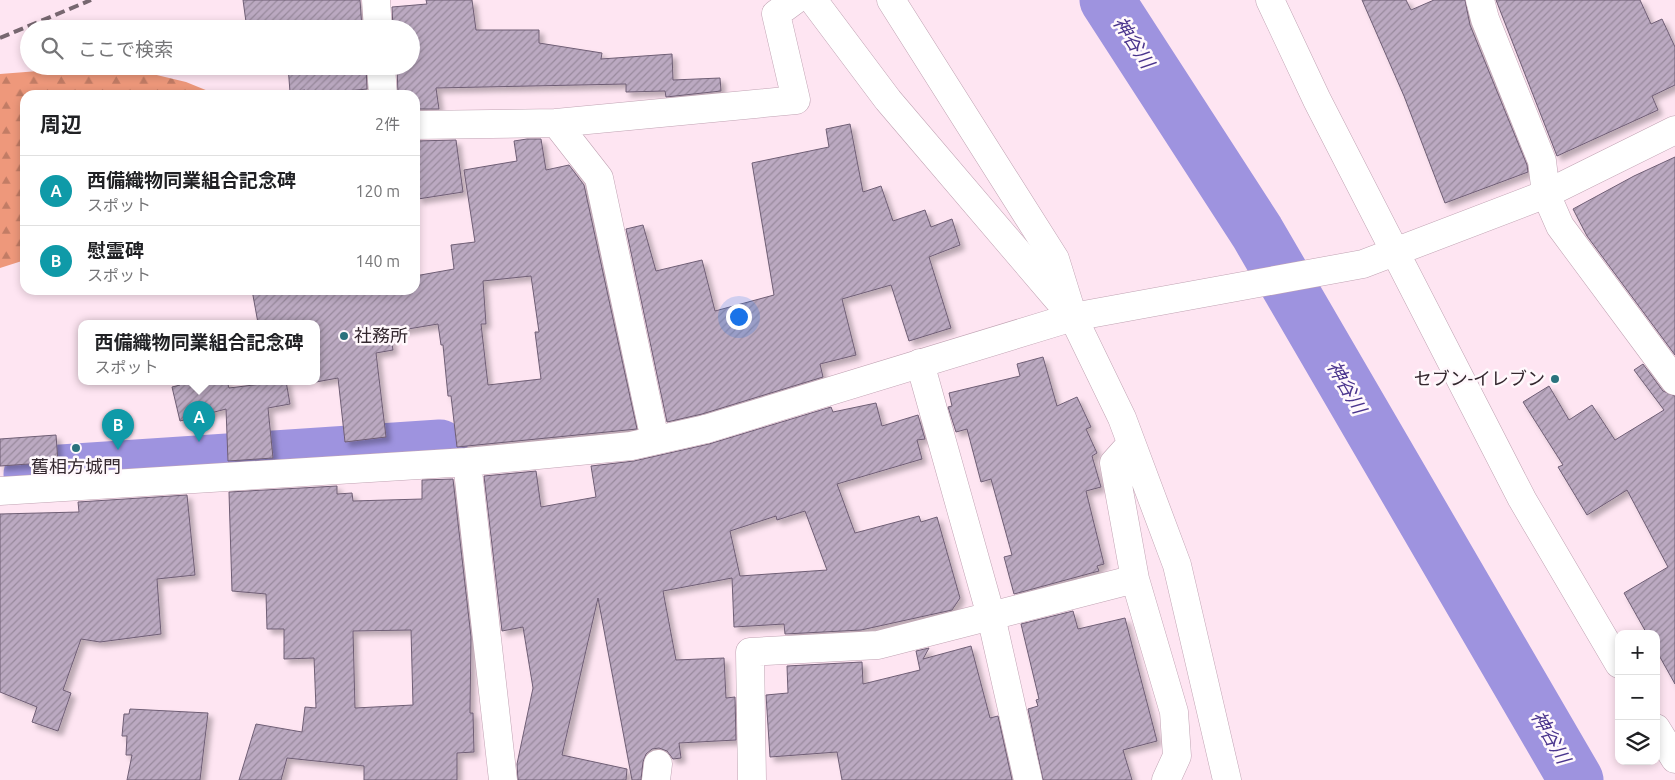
<!DOCTYPE html>
<html lang="ja">
<meta charset="utf-8">
<style>
body{margin:0;font-family:Ubuntu,"Noto Sans JP",sans-serif;background:#f2f2f2;color:#202124}
.controls{position:absolute;right:15px;bottom:15px;display:grid;overflow:hidden;border-radius:10px;box-shadow:0 2px 8px #0003}
.controls button{width:45px;height:45px;display:grid;place-items:center;padding:0;border:0;border-bottom:1px solid #e0e0e0;background:#fff;color:#202124;font:25px sans-serif}
.you{position:absolute;left:738px;top:316px;width:18px;height:18px;margin:-12px;border:4px solid #fff;border-radius:50%;background:#1a73e8;box-shadow:0 0 0 8px #1a73e833}
.badge{display:grid;place-items:center;width:32px;height:32px;border-radius:50%;background:#ea580c;color:#fff;font-size:16px;font-weight:700}
.pin{position:absolute;translate:-50% -41px;filter:drop-shadow(0 1px 2px #0008)}
.pin::after{content:'';position:absolute;top:26px;width:18px;height:15px;background:inherit;clip-path:polygon(0 0,100% 0,50% 100%)}
.popup{position:absolute;left:78px;top:320px;width:242px;height:65px;box-sizing:border-box;display:grid;place-content:center;border-radius:10px;background:#fff;filter:drop-shadow(0 1px 4px #0005);font-size:16px;white-space:nowrap;color:#757577}
.popup b{font-size:19px;color:#202124}
.popup::after{content:'';position:absolute;left:50%;top:100%;margin-left:-10px;border:10px solid transparent;border-top-color:#fff}
.list{margin:0;padding:0;list-style:none}
h2{display:flex;justify-content:space-between;align-items:center;height:65px;margin:0;padding:0 20px;font-size:21px}
h2 small{font-size:16px;font-weight:400;color:#757577}
.list li{display:grid;grid-template-columns:32px 1fr auto;gap:15px;align-items:center;box-sizing:border-box;height:70px;padding:0 20px;border-top:1px solid #e0e0e0}
.list b{display:block;font-size:19px;white-space:nowrap}
.list p{margin:0;font-size:16px;white-space:nowrap;color:#757577}
.list em{font-size:16px;font-style:normal;color:#757577}
.icon{flex:none;width:28px;height:28px;fill:none;stroke:currentColor;stroke-width:2;stroke-linecap:round;stroke-linejoin:round}
.map{position:relative;flex:none;width:1675px;height:780px;overflow:hidden}
.search{position:absolute;background:#fff;box-shadow:0 2px 8px #0003;left:20px;top:20px;width:400px;height:55px;display:flex;align-items:center;gap:12px;box-sizing:border-box;padding:0 18px;border-radius:28px;color:#757577;font-size:19px}
.panel{position:absolute;background:#fff;box-shadow:0 2px 8px #0003;left:20px;top:90px;width:400px;height:205px;border-radius:15px}
.map>svg:first-child{display:block}
.forest{fill:url(#forest-firs)}
.lines{fill:none;stroke-linecap:round;stroke-linejoin:round}
.river{stroke:#9e93df;stroke-width:55}
.building{fill:url(#building-hatch);stroke:#6f5e75;fill-rule:evenodd;filter:url(#shadow)}
.street-casing{stroke:#c0a3b3;stroke-width:29}
.secondary-casing{stroke:#c0a3b3;stroke-width:29}
.street{stroke:#fff;stroke-width:28}
.secondary{stroke:#fff;stroke-width:28}
.rail{stroke:#776770;stroke-width:4;stroke-dasharray:10 5;stroke-linecap:butt}
.poi-dot{fill:#2a727d;stroke:#fff8fc;stroke-width:2}
.labels{text-anchor:middle;stroke-width:5;stroke-linejoin:round;paint-order:stroke}
.poi-label{font-size:18px;fill:#34282f;stroke:#fff8fc;text-anchor:start}
.water-label{font-size:19px;font-style:italic;fill:#4a348d;stroke:#fff8fc}
</style>
<div class="map">
<svg width="1675" height="780" viewBox="0 0 1675 780">
<defs>
<pattern id="forest-firs" width="22" height="20" patternUnits="userSpaceOnUse" patternTransform="scale(1.25)"><rect width="22" height="20" fill="#ee987b"/><path d="M5 1l3.5 6h-7zM16 11l3.5 6h-7z" fill="#c27c65"/></pattern>
<pattern id="building-hatch" width="6" height="6" patternUnits="userSpaceOnUse" patternTransform="scale(1.25)"><rect width="6" height="6" fill="#bba9c1"/><path d="M-1 1l2-2M0 6l6-6M5 7l2-2" fill="none" stroke="#998a9d"/></pattern>
<filter id="shadow"><feDropShadow dx="4.5" dy="4.5" stdDeviation="2.5" flood-color="#0004"/></filter>
</defs>
<rect width="100%" height="100%" fill="#fee5f2"/>
<!-- forest -->
<path class="forest" d="M77 68 140 71 186 82 218 95H25V260L0 268V74Z"/>
<g class="lines">
<!-- river -->
<path class="river" d="M1107 0 1257 232 1576 780
M31 474 440 447"/>
</g>
<!-- building -->
<path class="building" d="M243 0H360L362 29H247Z
M426 0H472L476 30H539V43L602 53 601 59 672 54 673 80 720 78 721 91 666 97 665 91 626 92V84L436 88 439 109H415V95H398L397 66H411V29H393L392 7 427 4Z
M1362 0H1406L1411 10 1434 0H1465L1470 25 1527 165 1528 172 1445 203 1404 96Z
M1496 0H1640L1651 24 1662 19 1675 47V85L1652 96 1658 110 1557 156Z
M288 66H366L367 89 306 95 305 90 290 92Z
M850 124 863 192 881 186 893 221 925 210 931 227 952 219 960 245 929 257 951 328 909 341 891 285 842 299 856 355 820 364 823 377 702 414 667 422 626 229 643 225 656 271 702 260 715 311 774 295 752 163 829 147 826 129Z
M527 139H541L546 170 569 165 584 185 637 429 457 447 451 396H448L443 345H441L438 324 390 332 393 350 376 353 386 437 345 442 338 378 316 382V323H258L252 290H415V276L454 269 451 245 475 242 464 170 517 161 514 141ZM531 276 539 332H535L541 379 488 385 481 324H486L483 281Z
M456 140 463 192 418 199 415 179V141Z
M1675 157V355L1587 236 1573 209 1634 176Z
M1043 357 1057 406 1077 397 1091 427 1086 429 1097 453 1092 456 1101 487 1086 491 1104 564 1097 566 1099 571 1014 594 1004 557 1012 555 991 479 981 482 967 429 956 432 948 407 952 406 949 393 1020 376 1017 364Z
M1643 364 1663 391 1675 396V684L1656 650V634H1647L1624 593 1668 567 1627 490 1587 515 1558 467 1563 465 1523 402 1549 386 1569 420 1592 405 1615 440 1664 410 1634 370Z
M178 381H227L229 388 286 381 290 404 268 408 273 458 228 461 226 409 180 421 172 387 180 385Z
M876 403 882 426 918 415 925 439 917 440 922 459 837 484 855 533 919 516 921 522 937 517 960 598 952 610 861 630 785 634 784 624 734 627 732 578 663 591 676 660 724 658 726 698 735 697 736 740 679 743 681 758 673 759 667 751 659 748 652 749 646 754 643 762 641 780H632L598 598 562 755 627 769 626 780H518L517 764 533 688 523 627 502 631 484 476 536 471 541 507 596 497 591 466 634 461 709 444 831 407 833 412ZM805 511 827 570 740 576 730 531 776 516 777 520Z
M56 435 58 462 0 466V439Z
M453 479 471 637 470 713H473L474 752 457 753V780H364V766L287 758 281 780H239L256 724 302 732 305 707 316 708 314 658 284 659V629H267L266 594 232 591 229 492 337 486V494L352 493 353 501 422 499V480ZM411 630 413 705 355 708 353 631Z
M187 495 195 575 157 579 161 634 100 642 81 639 63 690 71 693 58 731 32 722 37 707 0 692V514L79 512 78 502Z
M1073 611 1078 629 1125 618 1157 741 1123 750 1132 780H1043L1028 709 1038 706 1036 700 1039 699 1021 624Z
M971 646 990 718 998 716 1012 780H842L837 752 770 757 766 695 788 693 787 666 862 662 863 684 920 670 916 651 929 648 923 659Z
M130 709 208 713 200 780H127L132 755H126L127 736H122L124 714H129Z"/>
<g class="lines">
<!-- street casing -->
<g class="street-casing">
<path id="street" d="M376 0 378 29
M891 0 1055 259 1073 317 1122 418 1177 565 1227 780
M1480 0 1485 19 1542 161 1546 194 1560 226 1675 381
M381 66 383 95
M556 123 796 100 776 14 795 0
M415 125 556 123 599 178 655 440
M920 363 991 616 1028 780
M1131 444 1114 463 1135 579 1174 712 1177 756 1166 780
M467 462 503 780
M0 491 467 462 631 446 706 429
M656 780 658 764
M752 780 750 652 878 645 1135 579"/>
</g>
<!-- secondary casing -->
<g class="secondary-casing">
<path id="secondary" d="M813 0 888 100 1073 317
M1270 0 1317 100 1522 499 1619 664
M706 429 1073 317 1363 264 1546 194 1675 130
M1656 728 1675 759"/>
</g>
<!-- street -->
<use href="#street" class="street"/>
<!-- secondary -->
<use href="#secondary" class="secondary"/>
<!-- rail -->
<path class="rail" d="M0 38 91 0"/>
</g>
<!-- markers -->
<g class="poi-dot">
<circle cx="344" cy="336" r="5"/>
<circle cx="1555" cy="379" r="5"/>
<circle cx="76" cy="448" r="5"/>
</g>
<g class="labels">
<!-- poi labels -->
<g class="poi-label">
<text x="354" y="342">社務所</text>
<text x="1545" y="385" text-anchor="end">セブン-イレブン</text>
<text x="76" y="473" text-anchor="middle">舊相方城門</text>
</g>
<!-- water labels -->
<g class="water-label">
<text transform="translate(1134 42) rotate(57)" y="7">神谷川</text>
<text transform="translate(1347 387) rotate(60)" y="7">神谷川</text>
<text transform="translate(1551 737) rotate(60)" y="7">神谷川</text>
</g>
</g>
</svg>
<div class="controls">
<button>+</button>
<button>−</button>
<button><svg class="icon" aria-label="layers" viewBox="0 0 24 24"><path d="M12 4l9 5-9 5-9-5zM3 14l9 5 9-5"/></svg></button>
</div>
<div class="you"></div>
<div class="pin badge" style="left:199px;top:442px;background:#0f9aa8">A</div>
<div class="popup"><b>西備織物同業組合記念碑</b>スポット</div>
<div class="pin badge" style="left:118px;top:450px;background:#0f9aa8">B</div>
<div class="search"><svg class="icon" aria-label="search" viewBox="0 0 24 24"><circle cx="10" cy="10" r="6"/><path d="M15 15l6 6"/></svg>ここで検索</div>
<section class="panel">
<h2>周辺<small>2件</small></h2>
<ul class="list">
<li><span class="badge" style="background:#0f9aa8">A</span><div><b>西備織物同業組合記念碑</b><p>スポット</p></div><em>120 m</em></li>
<li><span class="badge" style="background:#0f9aa8">B</span><div><b>慰霊碑</b><p>スポット</p></div><em>140 m</em></li>
</ul>
</section>
</div>
